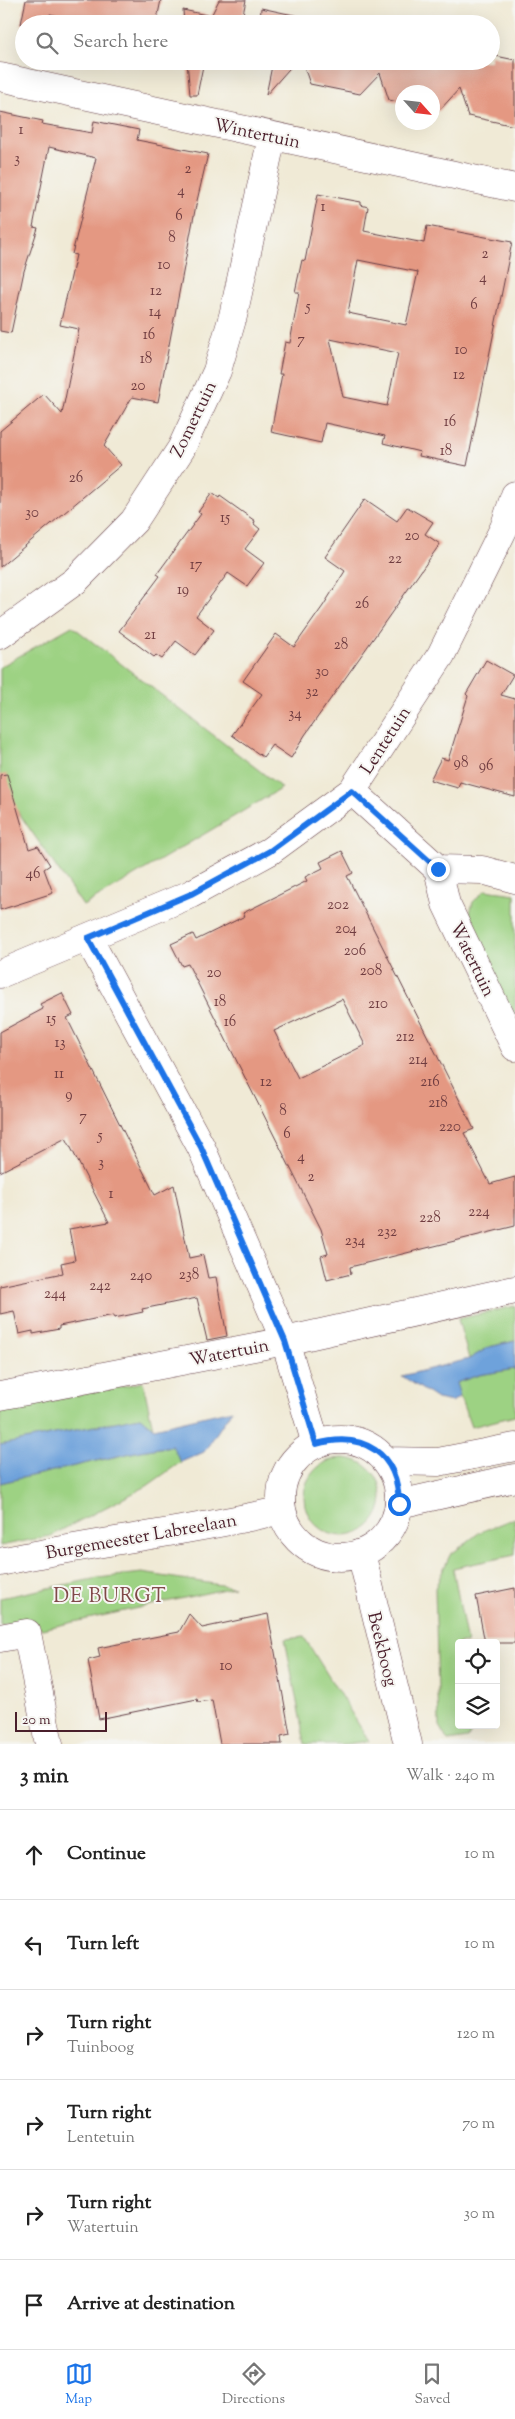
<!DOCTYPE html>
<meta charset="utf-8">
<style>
body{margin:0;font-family:"Sorts Mill Goudy",serif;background:#f6f6f6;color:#222}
.controls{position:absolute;right:15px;bottom:15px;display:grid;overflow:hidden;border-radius:5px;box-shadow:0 5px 20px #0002}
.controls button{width:45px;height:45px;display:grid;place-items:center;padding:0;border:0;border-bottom:1px solid #e0e0e0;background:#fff;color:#222;font:25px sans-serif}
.compass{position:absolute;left:395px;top:85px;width:45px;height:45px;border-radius:50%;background:#fff;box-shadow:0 5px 20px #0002;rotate:117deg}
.scale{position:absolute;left:15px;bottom:12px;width:92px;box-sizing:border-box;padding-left:5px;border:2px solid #4a1f2b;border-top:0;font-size:14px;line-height:18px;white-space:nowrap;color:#4a1f2b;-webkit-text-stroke:4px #f6f6f2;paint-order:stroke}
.stop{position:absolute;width:15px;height:15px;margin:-11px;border:4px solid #1a73e8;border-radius:50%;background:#fff}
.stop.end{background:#1a73e8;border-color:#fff;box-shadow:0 1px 5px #0008}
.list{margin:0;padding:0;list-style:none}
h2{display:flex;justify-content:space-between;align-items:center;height:65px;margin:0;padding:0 20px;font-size:21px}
h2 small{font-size:16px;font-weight:400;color:#767676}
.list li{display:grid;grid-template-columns:32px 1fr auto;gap:15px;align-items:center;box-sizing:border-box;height:90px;padding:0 20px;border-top:1px solid #e0e0e0}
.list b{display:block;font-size:19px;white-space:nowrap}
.list p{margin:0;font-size:16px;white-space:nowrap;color:#767676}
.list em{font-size:16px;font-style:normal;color:#767676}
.icon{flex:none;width:28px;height:28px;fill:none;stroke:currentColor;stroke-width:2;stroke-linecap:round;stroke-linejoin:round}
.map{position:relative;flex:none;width:515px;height:1744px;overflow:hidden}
.search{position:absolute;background:#fff;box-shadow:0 5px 20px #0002;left:15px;right:15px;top:15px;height:55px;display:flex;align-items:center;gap:12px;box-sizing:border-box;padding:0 18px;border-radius:28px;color:#767676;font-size:19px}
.sheet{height:605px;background:#fff}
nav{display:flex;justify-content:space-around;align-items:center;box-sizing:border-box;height:70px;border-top:1px solid #e0e0e0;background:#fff;font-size:14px;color:#767676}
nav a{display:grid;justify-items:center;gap:2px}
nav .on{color:#1a73e8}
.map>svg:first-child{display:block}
.green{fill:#9dd283;stroke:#747857}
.water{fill:#6ea2db;stroke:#5c6083}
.building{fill:#e49882;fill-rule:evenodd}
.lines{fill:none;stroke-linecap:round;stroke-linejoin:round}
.street-casing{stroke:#633d45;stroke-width:29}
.secondary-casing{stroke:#633d45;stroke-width:29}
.street{stroke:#fff;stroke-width:28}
.secondary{stroke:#fff;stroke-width:28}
.route{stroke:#1a73e8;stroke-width:6}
.labels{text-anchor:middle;stroke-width:4;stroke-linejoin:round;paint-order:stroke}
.number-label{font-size:15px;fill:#703d41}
.street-label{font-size:18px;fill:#4a1f2b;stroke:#f6f6f2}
.quarter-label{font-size:20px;letter-spacing:1px;fill:#804949;stroke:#f6f6f2}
</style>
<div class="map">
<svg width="515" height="1744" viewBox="0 0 515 1744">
<rect width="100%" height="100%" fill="#f6f6f2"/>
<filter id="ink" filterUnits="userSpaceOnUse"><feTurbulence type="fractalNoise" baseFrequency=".02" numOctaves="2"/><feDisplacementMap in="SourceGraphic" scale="10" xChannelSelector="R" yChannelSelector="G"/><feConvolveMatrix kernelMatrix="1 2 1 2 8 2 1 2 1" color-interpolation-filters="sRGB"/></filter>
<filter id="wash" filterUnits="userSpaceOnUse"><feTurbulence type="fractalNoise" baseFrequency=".0096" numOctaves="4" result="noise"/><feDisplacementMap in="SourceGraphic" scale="20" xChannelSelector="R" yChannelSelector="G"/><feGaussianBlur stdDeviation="1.12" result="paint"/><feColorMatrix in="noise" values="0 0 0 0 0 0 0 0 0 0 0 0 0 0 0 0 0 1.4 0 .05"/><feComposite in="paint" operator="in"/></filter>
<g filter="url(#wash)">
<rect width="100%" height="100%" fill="#f0ead6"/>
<!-- green -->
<path class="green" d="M72 626 282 788 83 906 0 786V667Z
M485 890 515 894V1020L468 920 473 902Z
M515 1306V1341L489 1347 469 1359 458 1319Z
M515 1369V1416L471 1427 455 1383 479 1375Z
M143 1382 153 1428 140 1417 0 1445V1411Z
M173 1446 181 1462 147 1486 50 1536 0 1546V1483L140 1451Z
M304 1497a39 39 0 1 1 78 0a39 39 0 1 1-78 0Z
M515 1518V1555L453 1568 467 1643H459V1725H479L467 1738 448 1741 439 1726 435 1588 450 1555 480 1532Z
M142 1573 234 1587 42 1629 27 1620 0 1625V1598L98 1578Z
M304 1637 369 1741 345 1744H305L285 1639Z"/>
<!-- water -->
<path class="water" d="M515 1341V1369L479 1375 456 1383 460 1396 452 1402 437 1399 402 1376 469 1359 489 1347Z
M232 1410 204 1452 181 1462 172 1446 140 1451 0 1483V1445L140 1417 154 1428Z"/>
<g id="blocks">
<!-- building -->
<path class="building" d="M26 0H161L156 24H94L50 14 48 24H21Z
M219 0H246L241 24H184L183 10 211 16Z
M261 8 284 13 338 24H260Z
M491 55 515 60V126L468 116 459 89 439 111 432 109V92H402V103L389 100 380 73 360 94 310 84 302 61H491Z
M187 61H204L197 95H190Z
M273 61H296L266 95Z
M0 112 43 121 42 124 92 133 94 121 139 130 137 140 208 154 196 205 158 402 132 397 104 446 121 465 0 567V431L44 394 62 414 79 329 60 325 76 255 72 254 96 158 49 147 33 227 38 228 24 271 11 333 0 331Z
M318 194 361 202V205L368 207 364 231 424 243 427 226 512 242 467 466 419 456 420 452 383 443 385 436 325 423 321 443 271 432 282 374H279L285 342 290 343 299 292H295L302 260 305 261ZM358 260 418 272 406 325 348 313ZM330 339 398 353 387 406 343 397Z
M212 493 219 498 220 496 255 521 254 524 260 529 245 549 264 563 247 586 228 573 196 616 214 630 195 655 176 641 162 659 156 655 154 657 119 631 160 576 157 574 201 514 198 512Z
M365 499 397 521 407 507 433 522 425 534 440 544 305 735 291 758 272 745 263 757 232 735 262 694 243 681 276 634 294 647 323 606 345 571 325 557Z
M486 660 513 675 501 695 515 699V797L460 782 458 788 430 780 441 758 448 760 468 696 466 694Z
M7 774 29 849 38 846 50 865 44 869 53 893 0 910V775Z
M342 851 353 873 347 876 474 1129 464 1133 490 1184 515 1177V1226L350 1267 351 1274 327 1280 321 1256 328 1254 321 1229 188 964 182 966 171 944 193 934 196 940 245 916 243 913 307 881 305 877 323 868 320 862ZM342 999 365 1045 298 1078 274 1031Z
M62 993 73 1015 67 1018 155 1195 174 1185 189 1258 203 1255 208 1278 216 1277 227 1336 207 1340 197 1298 142 1309 143 1312 129 1315 114 1318V1315L59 1326V1329L33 1334V1331L19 1334 14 1311 0 1314V1286L63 1273 61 1263 75 1260 69 1229 109 1222 66 1138 0 1172V1032L43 1009 40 1004Z
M515 1588V1643H485L476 1596Z
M189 1614 202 1628 268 1614 290 1734 281 1736 282 1744H220L212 1700 198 1702 197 1699 99 1719 88 1660 100 1657 98 1648 179 1632Z"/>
</g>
</g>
<g filter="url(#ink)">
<use href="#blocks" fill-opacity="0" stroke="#633d45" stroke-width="1"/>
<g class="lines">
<!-- street casing -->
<g class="street-casing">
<path id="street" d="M0 77 515 188
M0 635 75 581 134 521 181 449 217 371 233 316 272 137
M352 791 438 869 446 904 515 1047
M438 869 482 870 515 879
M88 938 201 1147 285 1341 316 1444
M0 974 191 894 270 851 352 791 441 655 504 528 515 495
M0 1396 285 1341 515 1290
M361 1553 408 1744
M0 1638 27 1633 49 1744"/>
</g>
<!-- secondary casing -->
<g class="secondary-casing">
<path id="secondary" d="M281 1498a59 59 0 1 1 118 0a59 59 0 1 1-118 0Z
M386 1461 438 1462 515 1447
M399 1504 515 1478
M0 1562C93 1542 189 1532 282 1510"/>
</g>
<!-- street -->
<use href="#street" class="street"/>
<!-- secondary -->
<use href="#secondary" class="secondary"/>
</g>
</g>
<g class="lines" filter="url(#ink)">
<!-- route -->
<path class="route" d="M399 1504C398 1453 364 1431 316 1444L285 1341 201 1147 88 938 191 894 270 851 352 791 438 869"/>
</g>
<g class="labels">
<!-- number labels -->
<g class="number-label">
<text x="21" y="134">1</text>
<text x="17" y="163">3</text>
<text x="188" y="173">2</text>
<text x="181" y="195">4</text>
<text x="323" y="211">1</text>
<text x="179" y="220">6</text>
<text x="172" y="242">8</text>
<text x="485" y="258">2</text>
<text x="164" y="269">10</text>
<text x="483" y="282">4</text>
<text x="156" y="295">12</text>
<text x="474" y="309">6</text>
<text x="308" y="311">5</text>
<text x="155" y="316">14</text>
<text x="149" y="339">16</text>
<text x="301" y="344">7</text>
<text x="461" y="354">10</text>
<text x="146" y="363">18</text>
<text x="459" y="379">12</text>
<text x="138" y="390">20</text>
<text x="450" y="426">16</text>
<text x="446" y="455">18</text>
<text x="76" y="482">26</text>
<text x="32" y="517">30</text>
<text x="225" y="522">15</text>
<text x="412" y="540">20</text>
<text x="395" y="563">22</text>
<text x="196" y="569">17</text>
<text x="183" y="594">19</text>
<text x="362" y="608">26</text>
<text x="150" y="639">21</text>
<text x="341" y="649">28</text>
<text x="322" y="676">30</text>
<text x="312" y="696">32</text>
<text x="295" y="718">34</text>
<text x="461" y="767">98</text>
<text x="486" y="770">96</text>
<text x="33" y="878">46</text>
<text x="338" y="909">202</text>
<text x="346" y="933">204</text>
<text x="355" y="955">206</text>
<text x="371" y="975">208</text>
<text x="214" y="977">20</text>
<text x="220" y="1006">18</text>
<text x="378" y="1008">210</text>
<text x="51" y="1023">15</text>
<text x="230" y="1026">16</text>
<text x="405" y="1041">212</text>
<text x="60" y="1047">13</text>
<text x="418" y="1064">214</text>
<text x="59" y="1078">11</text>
<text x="266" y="1086">12</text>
<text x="430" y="1086">216</text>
<text x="69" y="1099">9</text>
<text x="438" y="1107">218</text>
<text x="283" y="1115">8</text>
<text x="83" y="1121">7</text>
<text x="450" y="1131">220</text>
<text x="287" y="1138">6</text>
<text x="100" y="1140">5</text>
<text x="301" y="1161">4</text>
<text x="101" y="1167">3</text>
<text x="311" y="1181">2</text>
<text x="111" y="1198">1</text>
<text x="479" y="1216">224</text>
<text x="430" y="1222">228</text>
<text x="387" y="1236">232</text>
<text x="355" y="1245">234</text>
<text x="189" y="1279">238</text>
<text x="141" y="1280">240</text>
<text x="100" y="1290">242</text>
<text x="55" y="1298">244</text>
<text x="226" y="1670">10</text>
</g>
<!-- street labels -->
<g class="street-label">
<text transform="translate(257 133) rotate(12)" y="6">Wintertuin</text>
<text transform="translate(193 419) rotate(-64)" y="6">Zomertuin</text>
<text transform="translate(385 740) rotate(-57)" y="6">Lentetuin</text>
<text transform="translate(473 959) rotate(64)" y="6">Watertuin</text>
<text transform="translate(229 1352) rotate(-11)" y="6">Watertuin</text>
<text transform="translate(141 1536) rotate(-10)" y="6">Burgemeester Labreelaan</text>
<text transform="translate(383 1649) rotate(76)" y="6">Beekboog</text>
</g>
<!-- quarter labels -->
<g class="quarter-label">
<text x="110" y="1602">DE BURGT</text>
</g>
</g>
</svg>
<div class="controls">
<button><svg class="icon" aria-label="locate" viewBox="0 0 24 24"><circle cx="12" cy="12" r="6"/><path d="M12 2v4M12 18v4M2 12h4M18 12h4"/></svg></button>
<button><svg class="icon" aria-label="layers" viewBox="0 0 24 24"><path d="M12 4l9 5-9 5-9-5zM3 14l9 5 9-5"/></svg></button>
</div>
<svg class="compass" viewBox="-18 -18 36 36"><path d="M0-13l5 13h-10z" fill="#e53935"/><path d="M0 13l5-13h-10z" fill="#767676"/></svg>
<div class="scale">20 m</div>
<div class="stop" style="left:399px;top:1504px"></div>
<div class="stop end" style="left:438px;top:869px"></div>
<div class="search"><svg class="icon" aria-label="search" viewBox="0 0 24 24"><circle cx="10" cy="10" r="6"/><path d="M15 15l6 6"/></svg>Search here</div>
</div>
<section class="sheet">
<h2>3 min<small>Walk · 240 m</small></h2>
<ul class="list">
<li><svg class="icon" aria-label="ahead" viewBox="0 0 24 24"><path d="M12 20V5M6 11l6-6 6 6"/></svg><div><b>Continue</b></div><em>10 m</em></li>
<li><svg class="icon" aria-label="left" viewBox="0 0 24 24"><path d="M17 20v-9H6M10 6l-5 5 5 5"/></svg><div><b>Turn left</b></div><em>10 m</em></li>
<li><svg class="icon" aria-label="right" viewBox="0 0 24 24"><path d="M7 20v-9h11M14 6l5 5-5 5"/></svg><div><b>Turn right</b><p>Tuinboog</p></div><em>120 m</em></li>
<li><svg class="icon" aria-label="right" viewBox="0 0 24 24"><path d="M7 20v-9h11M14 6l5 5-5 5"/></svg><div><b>Turn right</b><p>Lentetuin</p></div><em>70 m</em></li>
<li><svg class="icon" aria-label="right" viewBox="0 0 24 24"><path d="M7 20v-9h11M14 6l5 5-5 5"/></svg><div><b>Turn right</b><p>Watertuin</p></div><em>30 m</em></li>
<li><svg class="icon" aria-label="arrive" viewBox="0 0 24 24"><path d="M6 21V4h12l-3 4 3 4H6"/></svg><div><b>Arrive at destination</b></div></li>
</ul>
</section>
<nav>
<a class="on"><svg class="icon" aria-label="map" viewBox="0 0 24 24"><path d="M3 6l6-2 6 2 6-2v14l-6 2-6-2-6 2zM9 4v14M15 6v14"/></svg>Map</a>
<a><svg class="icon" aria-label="directions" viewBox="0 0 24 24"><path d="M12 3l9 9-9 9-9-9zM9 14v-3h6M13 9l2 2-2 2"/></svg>Directions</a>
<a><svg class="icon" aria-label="saved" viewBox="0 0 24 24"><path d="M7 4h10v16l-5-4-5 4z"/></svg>Saved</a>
</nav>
